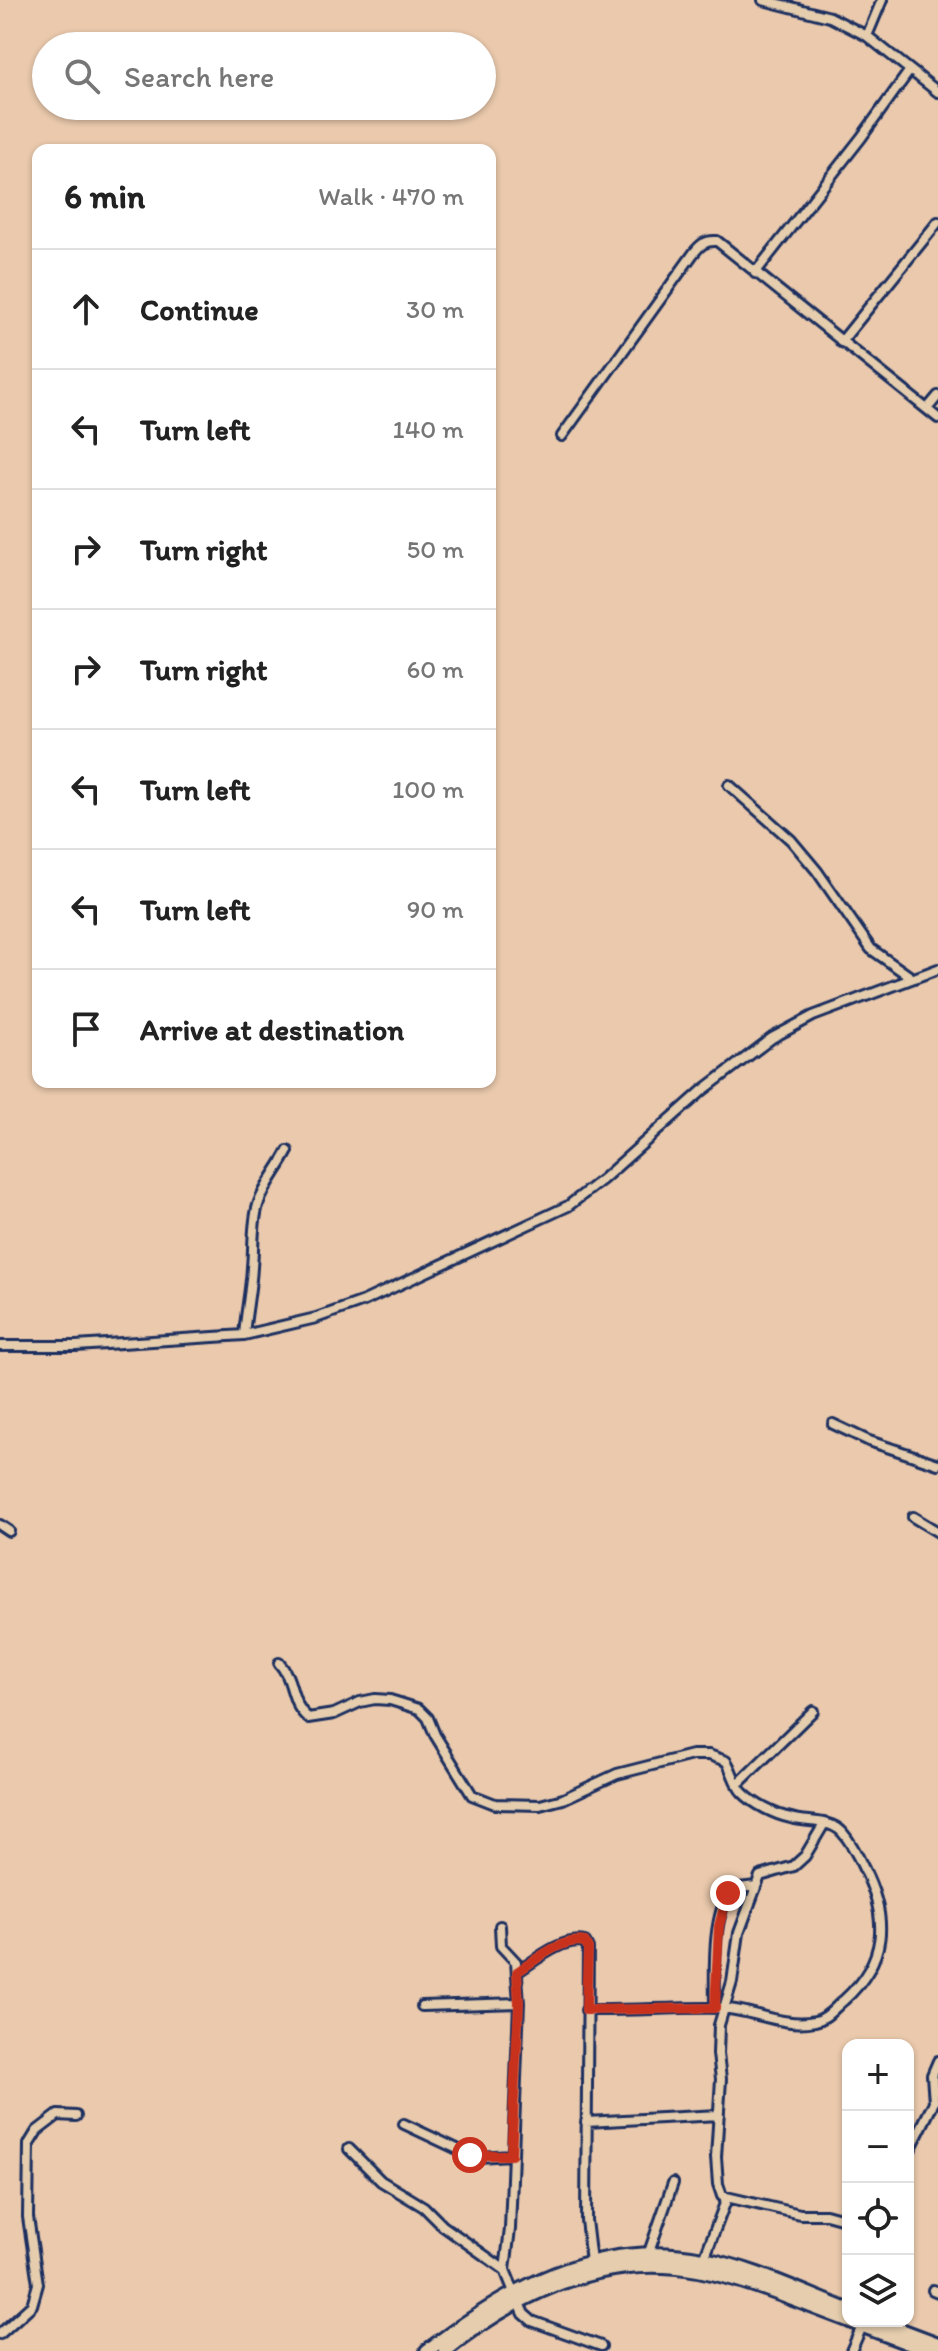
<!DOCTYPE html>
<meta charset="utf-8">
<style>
body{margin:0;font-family:Itim,sans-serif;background:#f2f2f2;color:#222}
.controls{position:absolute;right:24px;bottom:24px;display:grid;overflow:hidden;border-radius:16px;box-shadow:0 2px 6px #0004}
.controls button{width:72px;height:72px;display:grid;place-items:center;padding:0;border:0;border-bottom:2px solid #e0e0e0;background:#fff;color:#222;font:40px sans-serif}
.stop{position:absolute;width:24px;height:24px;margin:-18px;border:6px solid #c8321e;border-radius:50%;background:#fff}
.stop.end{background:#c8321e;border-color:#fff;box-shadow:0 2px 8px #0008}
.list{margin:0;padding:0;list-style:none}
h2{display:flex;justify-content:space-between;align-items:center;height:104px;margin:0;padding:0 32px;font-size:34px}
h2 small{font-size:26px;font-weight:400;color:#767676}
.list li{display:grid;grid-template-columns:52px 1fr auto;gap:24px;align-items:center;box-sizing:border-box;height:120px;padding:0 32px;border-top:2px solid #e0e0e0}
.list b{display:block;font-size:30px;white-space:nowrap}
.list em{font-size:26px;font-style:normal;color:#767676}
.icon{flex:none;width:44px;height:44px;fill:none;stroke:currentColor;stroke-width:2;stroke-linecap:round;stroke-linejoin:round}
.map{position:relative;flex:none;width:938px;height:2351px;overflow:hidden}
.search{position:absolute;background:#fff;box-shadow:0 2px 6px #0004;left:32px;top:32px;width:464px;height:88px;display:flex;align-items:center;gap:20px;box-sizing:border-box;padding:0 28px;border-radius:44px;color:#767676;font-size:30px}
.panel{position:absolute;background:#fff;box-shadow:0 2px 6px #0004;left:32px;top:144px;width:464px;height:944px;border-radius:16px}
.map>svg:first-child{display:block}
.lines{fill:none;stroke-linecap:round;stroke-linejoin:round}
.minor-casing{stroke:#1b2f5e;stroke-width:14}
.primary-casing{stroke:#1b2f5e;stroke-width:18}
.minor{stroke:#e5cdad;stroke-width:8}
.primary{stroke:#e5cdad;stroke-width:12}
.route{stroke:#c8321e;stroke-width:10}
</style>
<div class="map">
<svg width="938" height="2351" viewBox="0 0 938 2351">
<rect width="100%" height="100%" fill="#eac9ac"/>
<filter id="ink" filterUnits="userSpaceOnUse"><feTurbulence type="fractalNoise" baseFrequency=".0125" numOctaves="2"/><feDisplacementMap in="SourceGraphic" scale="16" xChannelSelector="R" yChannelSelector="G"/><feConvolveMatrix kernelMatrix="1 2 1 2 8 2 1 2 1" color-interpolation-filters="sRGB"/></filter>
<g filter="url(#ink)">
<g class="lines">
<!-- minor casing -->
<g class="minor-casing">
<path id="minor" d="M763 0 830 17 867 36 938 92
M867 36 882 0
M755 273 861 138 910 70
M841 342 938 222
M927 409 938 396
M562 436 693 254C700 245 705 240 717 241L938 418
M729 785 791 840 817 871 871 949 912 978
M244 1335C246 1312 251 1289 252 1267 254 1246 252 1225 258 1205 264 1186 279 1169 288 1151
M0 1346H76L244 1335 316 1318 364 1301 568 1206 603 1179 702 1091 772 1038 813 1016 938 969
M833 1424 869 1441 938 1464
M913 1517 938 1532
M0 1525 9 1531
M279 1663C295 1681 289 1702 308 1718L334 1714 360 1702 375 1699 390 1700 419 1709 428 1718 435 1735 472 1795 495 1804 540 1805 563 1799 617 1774 692 1755H709L726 1761C733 1771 734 1784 743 1793 754 1804 775 1815 791 1818 807 1823 830 1819 842 1832 851 1842 858 1856 864 1869 889 1919 887 1961 844 2000 835 2007 827 2019 815 2021 783 2028 751 2009 719 2008 675 2007 630 2011 586 2010
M737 1785 813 1711
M824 1824 805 1856 794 1866 760 1876 739 1933 732 1982 719 2025 718 2054 721 2079 716 2157 718 2184 722 2196 800 2214H826L848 2220
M500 1926 501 1946 516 1962 519 2003 510 2229 505 2270 514 2292
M517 1972C536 1960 562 1937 585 1942L588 1948 586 2220 591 2262
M422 2006 519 2003
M715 2008C715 1974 711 1919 731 1889L756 1886
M586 2122 719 2115
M404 2124 470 2155 478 2157 511 2155
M349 2149 381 2181 424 2207 443 2226 505 2270
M908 2154 934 2102 932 2075 938 2061
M648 2255 673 2183
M704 2259 727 2198
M933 2290 938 2292
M518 2301 524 2314 532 2321 601 2346
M0 2334 32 2305 38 2284 28 2217 29 2144 37 2131 58 2115 76 2116
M851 2351 864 2322"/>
</g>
<!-- primary casing -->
<g class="primary-casing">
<path id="primary" d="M850 2321 929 2351
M877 2321 938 2344
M427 2351C508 2289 597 2238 703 2259 753 2268 801 2292 848 2310
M445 2351C517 2293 604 2252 698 2270 749 2280 799 2302 848 2320"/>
</g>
<!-- minor -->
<use href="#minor" class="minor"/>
<!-- primary -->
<use href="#primary" class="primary"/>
</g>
</g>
<g class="lines" filter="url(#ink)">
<!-- route -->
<path class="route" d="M470 2155H511L519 2003 517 1972C536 1960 562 1937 585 1942L588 1948 586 2010 715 2008 719 1926 728 1893"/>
</g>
</svg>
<div class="controls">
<button>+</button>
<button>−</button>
<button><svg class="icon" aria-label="locate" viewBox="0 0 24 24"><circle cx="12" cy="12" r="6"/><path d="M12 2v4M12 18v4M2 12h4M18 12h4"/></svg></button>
<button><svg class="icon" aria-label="layers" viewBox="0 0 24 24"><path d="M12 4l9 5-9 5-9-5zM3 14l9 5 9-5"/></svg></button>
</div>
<div class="stop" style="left:470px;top:2155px"></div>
<div class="stop end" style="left:728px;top:1893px"></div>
<div class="search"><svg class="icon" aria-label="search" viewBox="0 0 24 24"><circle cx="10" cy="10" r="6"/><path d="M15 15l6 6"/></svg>Search here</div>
<section class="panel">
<h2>6 min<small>Walk · 470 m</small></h2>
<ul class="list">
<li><svg class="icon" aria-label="ahead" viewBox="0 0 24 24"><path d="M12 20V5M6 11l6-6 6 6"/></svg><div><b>Continue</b></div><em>30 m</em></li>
<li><svg class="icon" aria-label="left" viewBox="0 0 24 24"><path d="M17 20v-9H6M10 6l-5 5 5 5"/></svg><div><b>Turn left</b></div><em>140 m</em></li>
<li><svg class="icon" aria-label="right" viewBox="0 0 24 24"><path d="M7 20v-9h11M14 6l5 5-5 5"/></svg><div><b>Turn right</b></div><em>50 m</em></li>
<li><svg class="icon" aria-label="right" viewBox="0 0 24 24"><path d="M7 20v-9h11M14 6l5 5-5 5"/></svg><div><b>Turn right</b></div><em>60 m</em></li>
<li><svg class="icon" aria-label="left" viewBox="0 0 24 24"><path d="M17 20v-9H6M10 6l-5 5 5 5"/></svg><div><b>Turn left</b></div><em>100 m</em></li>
<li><svg class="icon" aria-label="left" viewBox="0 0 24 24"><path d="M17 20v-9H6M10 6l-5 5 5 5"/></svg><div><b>Turn left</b></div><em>90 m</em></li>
<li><svg class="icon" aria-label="arrive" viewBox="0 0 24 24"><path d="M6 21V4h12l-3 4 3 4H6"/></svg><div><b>Arrive at destination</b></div></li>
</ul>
</section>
</div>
